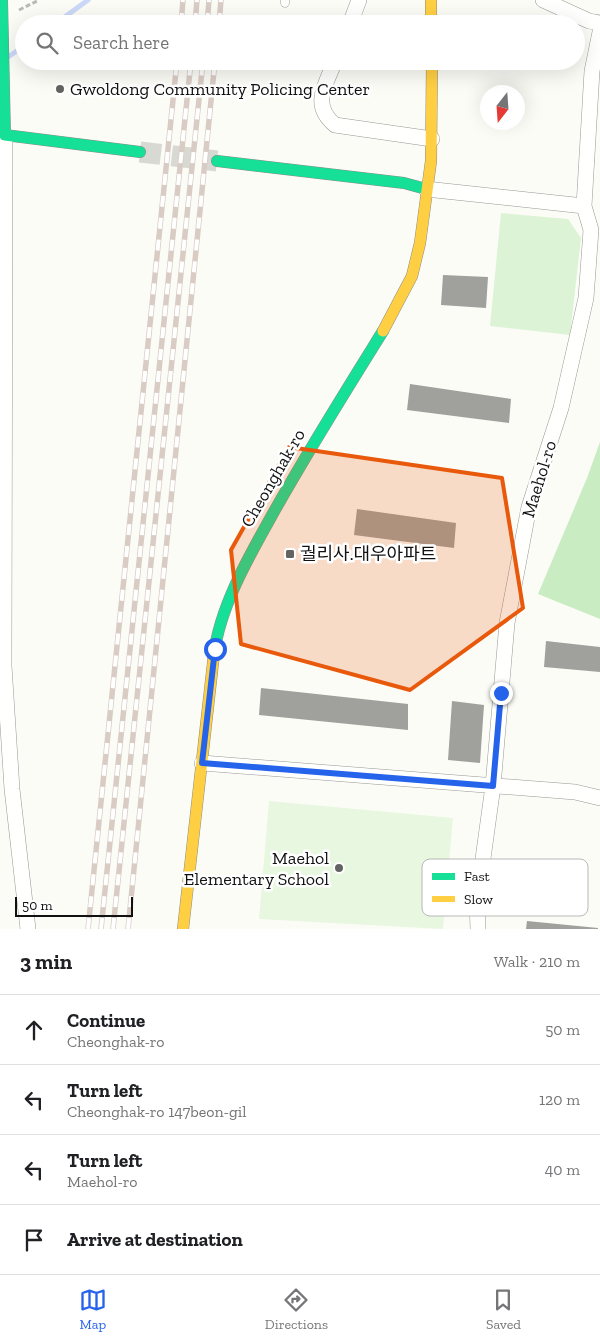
<!DOCTYPE html>
<meta charset="utf-8">
<style>
body{margin:0;font-family:"Zilla Slab","Noto Sans KR",serif;background:#f2f2f2;color:#202124}
.compass{position:absolute;left:480px;top:85px;width:45px;height:45px;border-radius:50%;background:#fff;box-shadow:0 5px 20px #0002;rotate:197deg}
.scale{position:absolute;left:15px;bottom:12px;width:118px;box-sizing:border-box;padding-left:5px;border:2px solid #111;border-top:0;font-size:14px;line-height:18px;white-space:nowrap;color:#111;-webkit-text-stroke:4px #fff;paint-order:stroke}
.stop{position:absolute;width:15px;height:15px;margin:-11px;border:4px solid #2563eb;border-radius:50%;background:#fff}
.stop.end{background:#2563eb;border-color:#fff;box-shadow:0 1px 5px #0008}
.list{margin:0;padding:0;list-style:none}
h2{display:flex;justify-content:space-between;align-items:center;height:65px;margin:0;padding:0 20px;font-size:21px}
h2 small{font-size:16px;font-weight:400;color:#757577}
.list li{display:grid;grid-template-columns:32px 1fr auto;gap:15px;align-items:center;box-sizing:border-box;height:70px;padding:0 20px;border-top:1px solid #e0e0e0}
.list b{display:block;font-size:19px;white-space:nowrap}
.list p{margin:0;font-size:16px;white-space:nowrap;color:#757577}
.list em{font-size:16px;font-style:normal;color:#757577}
.icon{flex:none;width:28px;height:28px;fill:none;stroke:currentColor;stroke-width:2;stroke-linecap:round;stroke-linejoin:round}
.map{position:relative;flex:none;width:600px;height:929px;overflow:hidden}
.search{position:absolute;background:#fff;box-shadow:0 5px 20px #0002;left:15px;right:15px;top:15px;height:55px;display:flex;align-items:center;gap:12px;box-sizing:border-box;padding:0 18px;border-radius:28px;color:#757577;font-size:19px}
.sheet{height:345px;background:#fff}
nav{display:flex;justify-content:space-around;align-items:center;box-sizing:border-box;height:70px;border-top:1px solid #e0e0e0;background:#fff;font-size:14px;color:#757577}
nav a{display:grid;justify-items:center;gap:2px}
nav .on{color:#2563eb}
.map>svg:first-child{display:block}
.green{fill:#dcf3d6}
.forest{fill:#c9ecc3}
.pitch{fill:#e8f7e0}
.lines{fill:none;stroke-linecap:round;stroke-linejoin:round}
.stream{stroke:#cbd8f8;stroke-width:5}
.building{fill:#a0a09c}
.secondary-tunnel{stroke:#d9d9d4;stroke-width:21;stroke-dasharray:21 11;stroke-linecap:butt}
.lane-casing{stroke:#979795;stroke-width:9}
.street-casing{stroke:#979795;stroke-width:16}
.fast-casing{stroke:#8d8d8b;stroke-width:12}
.slow-casing{stroke:#8d8d8b;stroke-width:12}
.path{stroke:#b9b9b8;stroke-width:3;stroke-dasharray:5 2.5;stroke-linecap:butt}
.lane{stroke:#fffffe;stroke-width:8}
.street{stroke:#fffffe;stroke-width:15}
.fast{stroke:#16e098;stroke-width:11}
.slow{stroke:#ffcf43;stroke-width:11}
.rail-casing{stroke:#d9ccc5;stroke-width:5.5}
.rail{stroke:#fff;stroke-width:4;stroke-dasharray:11;stroke-linecap:butt}
.route{stroke:#2563eb;stroke-width:6}
.marked{fill:#e8590c;fill-opacity:0.2;stroke:#e8590c;stroke-width:4;stroke-linejoin:round}
.poi-dot{fill:#636362;stroke:#fff;stroke-width:2}
.labels{text-anchor:middle;stroke-width:5;stroke-linejoin:round;paint-order:stroke}
.poi-label{font-size:18px;fill:#111;stroke:#fff;text-anchor:start}
.street-label{font-size:18px;fill:#111;stroke:#fff}
.key{fill:#fff;stroke:#b8b8b8;stroke-width:1}
.key-label{font-size:14px;fill:#111}
</style>
<div class="map">
<svg width="600" height="929" viewBox="0 0 600 929">
<rect width="100%" height="100%" fill="#fcfcf7"/>
<!-- green -->
<path class="green" d="M501 213 568 219 581 238 570 335 490 326Z"/>
<!-- forest -->
<path class="forest" d="M600 442V619L538 594 587 478Z"/>
<!-- pitch -->
<path class="pitch" d="M269 801 453 818 443 929 259 919Z"/>
<g class="lines">
<!-- stream -->
<path class="stream" d="M55 24 88 0
M8 57 24 46"/>
</g>
<!-- building -->
<path class="building" d="M443 275 488 277 486 308 441 305Z
M410 384 511 399 509 423 407 410Z
M357 509 456 523 454 548 354 535Z
M546 641 600 647V672L544 667Z
M261 688 408 704V730L259 715Z
M452 701 484 705 480 763 448 760Z
M527 921 598 928V929H526Z"/>
<g class="lines">
<!-- secondary-tunnel -->
<path class="secondary-tunnel" d="M140 152 217 161"/>
<!-- lane casing -->
<g class="lane-casing">
<path id="lane" d="M285 3V0"/>
</g>
<!-- street casing -->
<g class="street-casing">
<path id="street" d="M543 0 589 21 600 23
M350 24 359 0
M335 61C325 86 311 105 335 125L432 139
M5 135 4 666 12 789 28 929
M426 189 584 206
M202 763 575 792 600 798
M478 929 477 902 493 786 507 623 529 507 561 408 586 298 591 230 584 206 592 71 600 32"/>
</g>
<!-- fast casing -->
<g class="fast-casing">
<path id="fast" d="M2 0 5 135 140 152
M217 161 404 183 426 189
M214 654C220 607 248 558 271 517 306 454 345 392 383 331"/>
</g>
<!-- slow casing -->
<g class="slow-casing">
<path id="slow" d="M431 0V24
M383 331 412 276 420 243 431 161 432 61
M183 929 214 654"/>
</g>
<!-- path -->
<path class="path" d="M19 10 39 0"/>
<!-- lane -->
<use href="#lane" class="lane"/>
<!-- street -->
<use href="#street" class="street"/>
<!-- fast -->
<use href="#fast" class="fast"/>
<!-- slow -->
<use href="#slow" class="slow"/>
<!-- rail casing -->
<g class="rail-casing">
<path id="rail" d="M181 24 183 0
M195 24 197 0
M207 24 209 0
M219 24 221 0
M88 929 177 61
M101 929 191 61
M113 929 203 61
M128 929 215 61"/>
</g>
<!-- rail -->
<use href="#rail" class="rail"/>
</g>
<g class="lines">
<!-- route -->
<path class="route" d="M215 649 202 763 493 786 501 693"/>
</g>
<!-- marked area -->
<path class="marked" d="M289 447 502 478 523 608 410 690 241 644 231 550Z"/>
<!-- markers -->
<g class="poi-dot">
<circle cx="60" cy="89" r="5"/>
<rect x="285" y="549" width="10" height="10" rx="2.5"/>
<circle cx="339" cy="868" r="5"/>
</g>
<g class="labels">
<!-- poi labels -->
<g class="poi-label">
<text x="70" y="95">Gwoldong Community Policing Center</text>
<text x="300" y="560">궐리사.대우아파트</text>
<text x="329" y="864" text-anchor="end">Maehol<tspan x="329" dy="21">Elementary School</tspan></text>
</g>
<!-- street labels -->
<g class="street-label">
<text transform="translate(273 478) rotate(-60)" y="6">Cheonghak-ro</text>
<text transform="translate(539 479) rotate(-73)" y="6">Maehol-ro</text>
</g>
</g>
<!-- legend -->
<rect x="422" y="859" width="166" height="57" rx="8" class="key"/>
<rect x="432" y="873" width="23" height="7" fill="#16e098"/>
<rect x="432" y="896" width="23" height="6" fill="#ffcf43"/>
<g class="key-label">
<text x="464" y="881">Fast</text>
<text x="464" y="904">Slow</text>
</g>
</svg>
<svg class="compass" viewBox="-18 -18 36 36"><path d="M0-13l5 13h-10z" fill="#e53935"/><path d="M0 13l5-13h-10z" fill="#757577"/></svg>
<div class="scale">50 m</div>
<div class="stop" style="left:215px;top:649px"></div>
<div class="stop end" style="left:501px;top:693px"></div>
<div class="search"><svg class="icon" aria-label="search" viewBox="0 0 24 24"><circle cx="10" cy="10" r="6"/><path d="M15 15l6 6"/></svg>Search here</div>
</div>
<section class="sheet">
<h2>3 min<small>Walk · 210 m</small></h2>
<ul class="list">
<li><svg class="icon" aria-label="ahead" viewBox="0 0 24 24"><path d="M12 20V5M6 11l6-6 6 6"/></svg><div><b>Continue</b><p>Cheonghak-ro</p></div><em>50 m</em></li>
<li><svg class="icon" aria-label="left" viewBox="0 0 24 24"><path d="M17 20v-9H6M10 6l-5 5 5 5"/></svg><div><b>Turn left</b><p>Cheonghak-ro 147beon-gil</p></div><em>120 m</em></li>
<li><svg class="icon" aria-label="left" viewBox="0 0 24 24"><path d="M17 20v-9H6M10 6l-5 5 5 5"/></svg><div><b>Turn left</b><p>Maehol-ro</p></div><em>40 m</em></li>
<li><svg class="icon" aria-label="arrive" viewBox="0 0 24 24"><path d="M6 21V4h12l-3 4 3 4H6"/></svg><div><b>Arrive at destination</b></div></li>
</ul>
</section>
<nav>
<a class="on"><svg class="icon" aria-label="map" viewBox="0 0 24 24"><path d="M3 6l6-2 6 2 6-2v14l-6 2-6-2-6 2zM9 4v14M15 6v14"/></svg>Map</a>
<a><svg class="icon" aria-label="directions" viewBox="0 0 24 24"><path d="M12 3l9 9-9 9-9-9zM9 14v-3h6M13 9l2 2-2 2"/></svg>Directions</a>
<a><svg class="icon" aria-label="saved" viewBox="0 0 24 24"><path d="M7 4h10v16l-5-4-5 4z"/></svg>Saved</a>
</nav>
